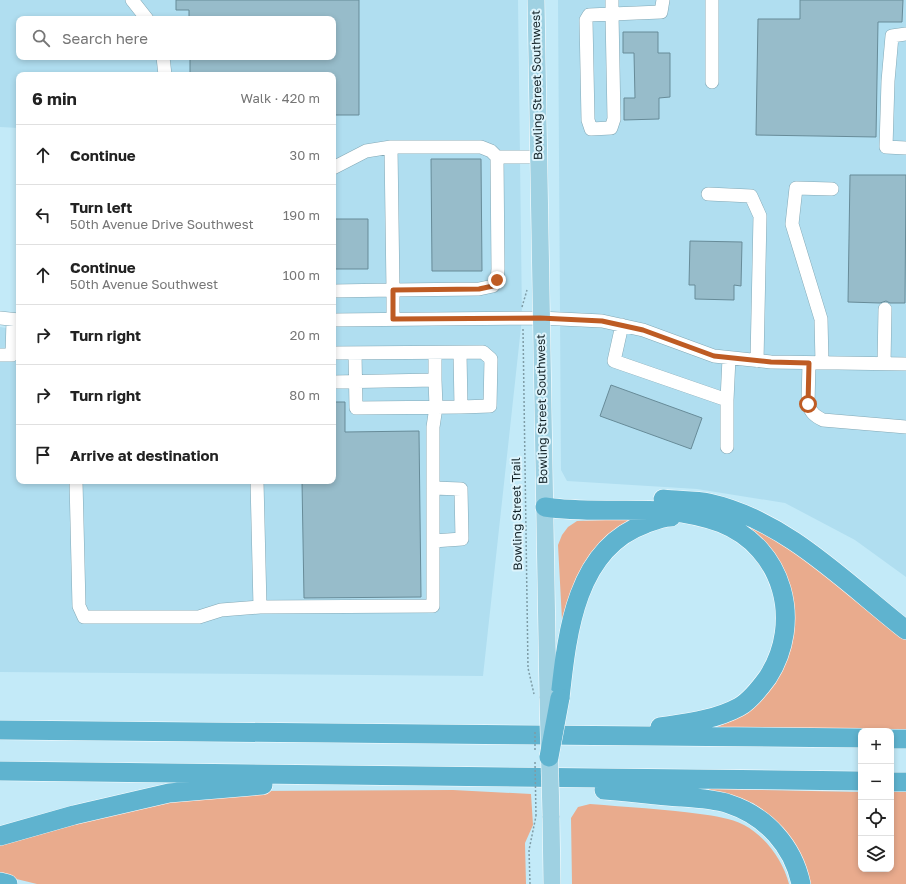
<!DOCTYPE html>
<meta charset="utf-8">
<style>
body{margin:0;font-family:"Golos Text",sans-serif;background:#f6f6f6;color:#222}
.controls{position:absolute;right:12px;bottom:12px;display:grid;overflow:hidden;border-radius:8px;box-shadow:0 2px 6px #0003}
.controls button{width:36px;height:36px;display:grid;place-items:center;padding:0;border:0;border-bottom:1px solid #e0e0e0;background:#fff;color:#222;font:20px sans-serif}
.stop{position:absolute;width:12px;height:12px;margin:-9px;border:3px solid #be5b23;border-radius:50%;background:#fff}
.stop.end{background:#be5b23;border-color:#fff;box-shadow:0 1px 4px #0008}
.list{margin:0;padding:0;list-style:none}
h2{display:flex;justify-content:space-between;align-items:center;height:52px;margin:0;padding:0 16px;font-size:17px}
h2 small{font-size:13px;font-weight:400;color:#767676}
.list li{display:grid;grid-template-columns:26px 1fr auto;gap:12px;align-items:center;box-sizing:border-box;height:60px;padding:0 16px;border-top:1px solid #e0e0e0}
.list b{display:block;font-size:15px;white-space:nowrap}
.list p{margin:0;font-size:13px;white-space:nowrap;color:#767676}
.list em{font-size:13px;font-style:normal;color:#767676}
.icon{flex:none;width:22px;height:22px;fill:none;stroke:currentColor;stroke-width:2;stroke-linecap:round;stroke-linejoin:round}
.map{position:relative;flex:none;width:906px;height:884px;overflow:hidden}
.search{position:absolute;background:#fff;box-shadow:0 2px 6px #0003;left:16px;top:16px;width:320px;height:44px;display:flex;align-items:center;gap:10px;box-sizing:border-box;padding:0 14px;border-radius:8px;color:#767676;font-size:15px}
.panel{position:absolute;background:#fff;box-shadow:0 2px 6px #0003;left:16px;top:72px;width:320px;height:412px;border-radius:8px}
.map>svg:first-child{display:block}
.built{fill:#b0def0;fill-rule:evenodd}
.green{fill:#e9ab8d}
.building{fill:#97bcca;stroke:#678b98}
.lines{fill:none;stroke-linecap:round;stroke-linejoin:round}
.minor-casing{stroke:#83a8b5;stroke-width:14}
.major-casing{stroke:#fff;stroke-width:18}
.highway-casing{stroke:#fff;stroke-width:20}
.path{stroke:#7e9ca6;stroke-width:1.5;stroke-dasharray:2 2;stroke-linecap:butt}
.minor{stroke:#fff;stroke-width:13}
.major{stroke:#9fd1e2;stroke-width:17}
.highway{stroke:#5fb3cf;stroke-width:19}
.major-bridge-casing{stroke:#fff;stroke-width:18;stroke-linecap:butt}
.highway-bridge-casing{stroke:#fff;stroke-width:20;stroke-linecap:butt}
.path-bridge{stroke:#7e9ca6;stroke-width:1.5;stroke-dasharray:2 2;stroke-linecap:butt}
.major-bridge{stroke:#9fd1e2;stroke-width:17}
.highway-bridge{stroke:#5fb3cf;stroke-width:19}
.route{stroke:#be5b23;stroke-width:5}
.labels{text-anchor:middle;stroke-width:4;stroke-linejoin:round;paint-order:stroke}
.street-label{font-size:12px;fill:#122126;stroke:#ddf4fc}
</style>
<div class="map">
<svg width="906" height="884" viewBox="0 0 906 884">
<rect width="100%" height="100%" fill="#c3eaf8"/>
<!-- built -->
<path class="built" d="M0 0H518L522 318 483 676 0 672V327L19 330V481H333V75H19V128L0 127ZM19 19H333V57H19Z
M558 0H906V577L855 540 785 503 697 489 567 481 561 470Z"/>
<!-- green -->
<path class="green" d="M727 518C736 522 747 525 756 529 812 557 856 604 906 640V729L715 728C729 722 745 716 756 706 779 687 786 644 794 616Z
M635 519C589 545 576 568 566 620H562L558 545 562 535 568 527 577 521Z
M709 789 861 792V869H891V792H906V884H808L773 818 753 803 709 792Z
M453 790 531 794 533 825 525 843 526 884H37L0 875V844L147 804 249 791Z
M590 804C627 807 664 809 700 814 715 816 730 818 744 825 765 836 783 860 789 884H572L571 818 578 807Z"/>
<!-- building -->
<path class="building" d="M176 0H359V115H333V75H190V57H333V19H189V10H176Z
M800 0H903L902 22H878L876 137 756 135 758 19H800Z
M623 32H658V53H670V97L659 98V119L624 120V98H635L634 53H623Z
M431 159H481L482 271H432Z
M850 175H906L905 303H890L886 301 880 303 848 302Z
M333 219H368V269H333Z
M690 241 742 242 741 286 734 285V300L695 299V285H689Z
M611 385 702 418 691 449 600 416Z
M333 402H345V432L419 431 421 597 304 598 302 481H333Z"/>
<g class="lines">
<!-- minor casing -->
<g class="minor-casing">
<path id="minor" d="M132 0 147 19
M612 0V14L661 12 663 0
M612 14 614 119 611 128 591 129 588 120 586 20 589 15Z
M906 34 892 36 888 81 886 147 906 148
M163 57 165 75
M712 82V0
M333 168 366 151 391 147H481L491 151 497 157
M708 194 751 196 760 216 757 361
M333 291 393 290 391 147
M0 318 19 320
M393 319V290L479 289 493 286 497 280 498 269 497 157H538
M333 320 540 318 602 321 643 330 714 356 771 362 906 364
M622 325 614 361 727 400 729 358
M333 353 483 352 491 359 490 406 461 407 460 353
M355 353 356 408 461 407
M435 353V380
M0 355H12L13 320
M809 363 808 404C811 413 815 416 823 420L906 427
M822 363 821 319 792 224 796 188 832 189
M884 364 885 309
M727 400V447
M76 481 79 606 84 617H199L221 610 260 607
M257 481 260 607 433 606V427L436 407 435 380 333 382
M433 488 461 489 462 539 433 541"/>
</g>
<!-- major casing -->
<g class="major-casing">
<path id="major" d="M536 0 548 698
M551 816 552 884"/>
</g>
<!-- highway casing -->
<g class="highway-casing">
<path id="highway" d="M663 499C678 501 694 500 709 503 786 520 846 583 906 630
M545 507C603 516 664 501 721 523 784 548 803 622 768 677 760 688 750 701 739 707 715 720 686 723 660 727
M560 698C567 635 575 549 645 524 653 521 662 517 671 517
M0 730 861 738
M891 739H906
M0 771 861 781
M891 782H906
M604 790C629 792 655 795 680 797 696 798 714 799 729 804 766 816 793 846 801 884
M0 836 74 815 169 793 263 785
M0 882 8 884"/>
</g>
<!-- path -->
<path class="path" d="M522 307 527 290
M523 329 528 668 534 694
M530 884 529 850 536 816"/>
<!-- minor -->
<use href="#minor" class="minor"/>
<!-- major -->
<use href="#major" class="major"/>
<!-- highway -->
<use href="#highway" class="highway"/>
<!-- major-bridge casing -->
<g class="major-bridge-casing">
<path id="major-bridge" d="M548 698 551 816"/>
</g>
<!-- highway-bridge casing -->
<g class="highway-bridge-casing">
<path id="highway-bridge" d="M549 757 560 698"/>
</g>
<!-- path-bridge -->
<path class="path-bridge" d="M535 732V750
M535 762 536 816"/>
<!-- major-bridge -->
<use href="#major-bridge" class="major-bridge"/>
<!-- highway-bridge -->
<use href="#highway-bridge" class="highway-bridge"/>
</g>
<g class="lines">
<!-- route -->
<path class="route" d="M497 280 493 286 479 289 393 290V319L540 318 602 321 643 330 714 356 771 362 809 363 808 404"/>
</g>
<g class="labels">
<!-- street labels -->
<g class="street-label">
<text transform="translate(537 85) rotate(-91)" y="4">Bowling Street Southwest</text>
<text transform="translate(542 409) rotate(-91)" y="4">Bowling Street Southwest</text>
<text transform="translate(517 514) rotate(-91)" y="4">Bowling Street Trail</text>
</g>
</g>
</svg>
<div class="controls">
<button>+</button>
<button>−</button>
<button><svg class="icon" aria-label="locate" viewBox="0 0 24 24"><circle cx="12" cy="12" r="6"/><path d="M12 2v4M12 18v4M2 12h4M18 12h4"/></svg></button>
<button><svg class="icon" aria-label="layers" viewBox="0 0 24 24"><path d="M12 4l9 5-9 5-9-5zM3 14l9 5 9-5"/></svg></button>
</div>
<div class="stop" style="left:808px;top:404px"></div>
<div class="stop end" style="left:497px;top:280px"></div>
<div class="search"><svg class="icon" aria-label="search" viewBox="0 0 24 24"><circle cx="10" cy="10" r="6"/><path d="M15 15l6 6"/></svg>Search here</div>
<section class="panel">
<h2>6 min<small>Walk · 420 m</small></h2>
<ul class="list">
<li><svg class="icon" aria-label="ahead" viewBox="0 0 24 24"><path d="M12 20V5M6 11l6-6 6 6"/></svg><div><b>Continue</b></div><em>30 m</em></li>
<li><svg class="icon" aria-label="left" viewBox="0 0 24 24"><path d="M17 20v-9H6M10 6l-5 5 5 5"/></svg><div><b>Turn left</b><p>50th Avenue Drive Southwest</p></div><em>190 m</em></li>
<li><svg class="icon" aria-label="ahead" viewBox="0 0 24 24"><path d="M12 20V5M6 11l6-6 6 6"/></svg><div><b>Continue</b><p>50th Avenue Southwest</p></div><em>100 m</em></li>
<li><svg class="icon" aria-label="right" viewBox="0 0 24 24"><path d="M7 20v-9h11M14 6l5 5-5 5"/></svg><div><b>Turn right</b></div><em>20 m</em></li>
<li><svg class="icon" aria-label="right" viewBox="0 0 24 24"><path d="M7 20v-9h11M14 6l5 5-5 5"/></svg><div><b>Turn right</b></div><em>80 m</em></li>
<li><svg class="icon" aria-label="arrive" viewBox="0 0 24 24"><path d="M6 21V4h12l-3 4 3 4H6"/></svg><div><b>Arrive at destination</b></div></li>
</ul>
</section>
</div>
